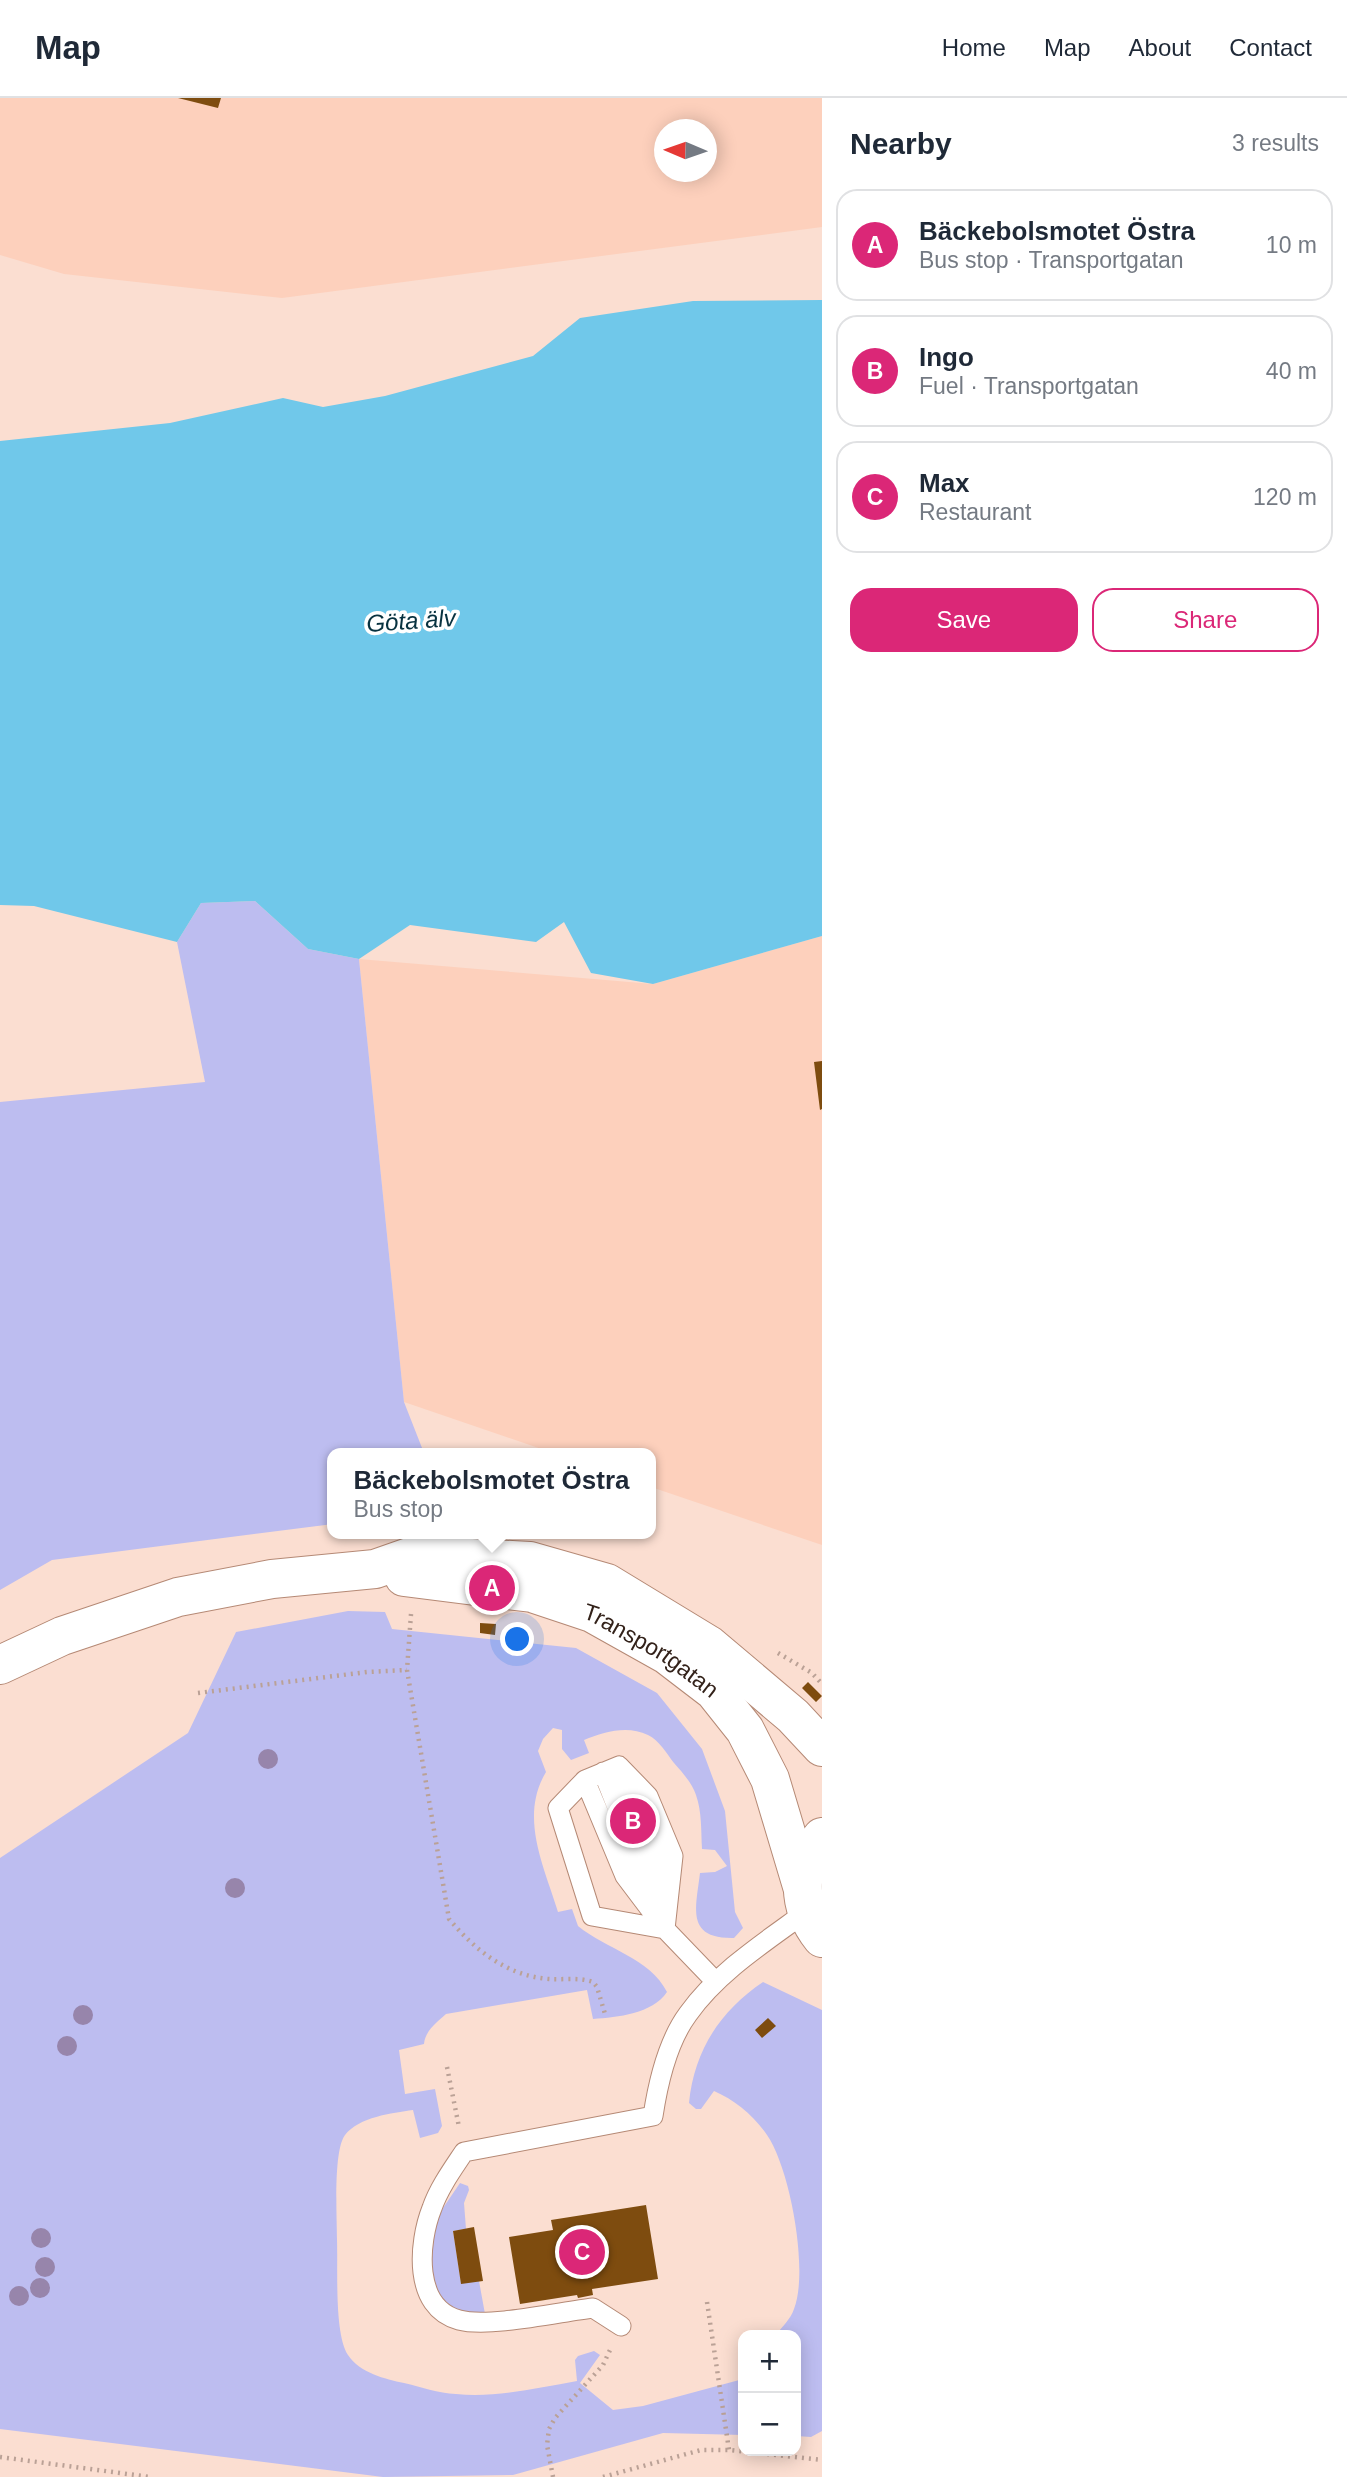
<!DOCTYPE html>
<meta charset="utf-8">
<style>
body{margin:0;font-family:Helvetica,sans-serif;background:#f2f2f3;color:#1f2937}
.controls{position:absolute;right:21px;bottom:21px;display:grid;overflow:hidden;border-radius:14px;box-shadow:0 4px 18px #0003}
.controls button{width:63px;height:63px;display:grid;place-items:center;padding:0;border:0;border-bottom:2px solid #e0e1e3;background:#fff;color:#1f2937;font:35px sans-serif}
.compass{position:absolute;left:654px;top:21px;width:63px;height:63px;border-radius:50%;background:#fff;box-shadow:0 4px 18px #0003;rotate:272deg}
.you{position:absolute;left:518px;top:1542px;width:24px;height:24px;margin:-18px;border:5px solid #fff;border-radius:50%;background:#1a73e8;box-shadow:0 0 0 10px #1a73e833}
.badge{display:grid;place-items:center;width:46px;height:46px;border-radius:50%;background:#db2777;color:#fff;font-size:23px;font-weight:700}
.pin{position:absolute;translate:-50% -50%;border:4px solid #fff;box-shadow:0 2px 7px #0006}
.popup{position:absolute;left:327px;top:1350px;width:329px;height:91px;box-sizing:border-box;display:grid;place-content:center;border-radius:14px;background:#fff;filter:drop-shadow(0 2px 5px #0005);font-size:23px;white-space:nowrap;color:#747a83}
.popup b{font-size:26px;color:#1f2937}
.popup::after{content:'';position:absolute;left:50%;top:100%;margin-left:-14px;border:14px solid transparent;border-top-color:#fff}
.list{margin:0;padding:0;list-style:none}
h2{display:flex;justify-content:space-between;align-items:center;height:91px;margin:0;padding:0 28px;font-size:30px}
h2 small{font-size:23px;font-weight:400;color:#747a83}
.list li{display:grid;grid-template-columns:46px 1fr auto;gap:21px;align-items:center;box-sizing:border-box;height:112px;margin:0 14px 14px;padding:0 14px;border:2px solid #e0e1e3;border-radius:21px}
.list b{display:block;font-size:26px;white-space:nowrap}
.list p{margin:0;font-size:23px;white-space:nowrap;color:#747a83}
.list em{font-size:23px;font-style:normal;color:#747a83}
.actions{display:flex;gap:14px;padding:21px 28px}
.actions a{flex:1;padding:16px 0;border:2px solid #db2777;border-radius:21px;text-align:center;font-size:24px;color:#db2777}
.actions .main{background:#db2777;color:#fff}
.map{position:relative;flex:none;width:822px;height:2379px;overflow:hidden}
header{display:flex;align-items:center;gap:42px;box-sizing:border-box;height:98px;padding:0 35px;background:#fff;border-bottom:2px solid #e0e1e3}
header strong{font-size:33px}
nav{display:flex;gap:38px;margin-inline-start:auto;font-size:24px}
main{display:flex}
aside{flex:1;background:#fff}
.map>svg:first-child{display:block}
.built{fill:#fdd0bc;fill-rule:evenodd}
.green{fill:#bdbdf0}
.water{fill:#70c8ea}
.building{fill:#7e4c0f}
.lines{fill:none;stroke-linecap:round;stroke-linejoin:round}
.service-casing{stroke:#b58975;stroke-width:21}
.tertiary-casing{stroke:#b58975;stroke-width:40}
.path{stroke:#baa196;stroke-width:4.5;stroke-dasharray:2 5;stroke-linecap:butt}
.service{stroke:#fff;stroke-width:19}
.tertiary{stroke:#fff;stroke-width:38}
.tree{fill:#9785ab}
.labels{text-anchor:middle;stroke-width:7;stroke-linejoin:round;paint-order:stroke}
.street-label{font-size:23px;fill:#33221a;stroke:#fff}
.water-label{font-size:24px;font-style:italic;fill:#083240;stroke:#fff}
</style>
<header>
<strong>Map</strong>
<nav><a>Home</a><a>Map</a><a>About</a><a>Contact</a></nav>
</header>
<main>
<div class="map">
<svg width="822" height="2379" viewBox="0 0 822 2379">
<rect width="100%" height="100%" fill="#fbded1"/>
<!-- built -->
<path class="built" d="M0 0H822V129L282 200 64 176 0 157ZM664 32H706V74H664Z
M822 838V1447L651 1389V1355H553L404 1304 359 861 653 886Z"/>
<!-- green -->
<path class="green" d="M255 803 308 851 359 861 404 1304 424 1355H333V1426L52 1462 0 1492V1004L205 984 177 844 201 805Z
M348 1513 385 1514 392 1531 576 1550 657 1595 702 1651 725 1713 735 1814 743 1830 734 1840C685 1841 696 1810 700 1775L715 1774 727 1768 715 1752 702 1751C701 1733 702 1714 696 1697 692 1685 682 1674 674 1665 667 1656 659 1642 648 1637 627 1627 604 1634 584 1642L589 1655 571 1662 562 1651V1632L553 1630 543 1641 538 1653 546 1674C519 1719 544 1768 558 1814L572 1811 578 1828C606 1851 650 1860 667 1894 652 1916 618 1919 593 1921L587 1892 446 1916C437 1924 425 1933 424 1946L399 1952 405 1996 435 1991 442 2028 438 2035 420 2040 413 2012C392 2015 359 2019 345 2037 333 2053 337 2120 337 2142 338 2169 334 2236 348 2257 360 2275 385 2281 404 2285 421 2289 438 2295 456 2296 496 2300 537 2290 577 2283L575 2262 578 2258 594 2253 600 2257 580 2285 613 2312 643 2308 743 2281V2337L663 2335 513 2377 383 2379 0 2331V1760L188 1635 236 1534Z
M763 1884 822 1912V2333L811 2339 796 2338V2237H775C782 2230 791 2220 794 2211 809 2173 790 2070 767 2037 754 2018 735 2002 714 1993L701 2011H696L689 2005C694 1953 720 1913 763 1884Z
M460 2085 468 2088 469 2092 464 2105 466 2131 453 2133 461 2185 479 2183 485 2216H459L431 2190 430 2180 435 2127 443 2110Z"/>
<!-- water -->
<path class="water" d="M822 202V838L653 886 591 875 564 824 536 844 410 827 359 861 308 851 255 803 201 805 177 844 34 808 0 807V343L170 325 283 300 323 309 385 298 533 258 580 220 693 203Z"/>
<!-- building -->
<path class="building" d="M178 0H221L218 10Z
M822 963V1011L820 1012 814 964Z
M480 1525 496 1526 495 1537 480 1535Z
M808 1584 822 1598 816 1604 802 1590Z
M768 1920 776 1928 762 1940 755 1932Z
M646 2107 658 2181 592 2191 593 2197 578 2200 577 2197 520 2206 509 2139 553 2132 551 2122Z
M474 2129 483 2183 461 2186 453 2133Z"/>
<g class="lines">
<!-- service casing -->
<g class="service-casing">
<path id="service" d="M619 1668 648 1698 673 1758 665 1831 592 1818 558 1710 585 1682Z
M603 1674 656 1807
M623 1678 658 1764 661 1791
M585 1682 625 1778 665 1831 716 1884
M621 2228 593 2210C559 2214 489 2230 459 2222 413 2210 418 2145 432 2110 439 2090 452 2072 464 2054L653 2018C658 1985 668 1943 688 1916 718 1874 765 1844 806 1814"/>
</g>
<!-- tertiary casing -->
<g class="tertiary-casing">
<g id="tertiary">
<path id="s1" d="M404 1479 532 1495 592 1515 667 1557 714 1593 745 1632 770 1681 802 1788"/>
<path d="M0 1567 62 1538 178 1499 272 1481 375 1471 415 1457 530 1463 607 1485 709 1547 793 1618 822 1649"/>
<path d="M822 1739C796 1769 797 1809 822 1840"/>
</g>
</g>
<!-- path -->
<path class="path" d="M411 1516 407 1572 449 1821C475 1852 507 1878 549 1881 563 1882 579 1879 593 1884L597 1889 605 1916
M778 1555 812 1575 822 1586
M198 1595 367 1574 407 1572
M447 1969 459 2029
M707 2204 729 2352
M0 2359 150 2379
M553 2379 547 2347 549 2331 555 2320 603 2267 610 2252
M603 2379 701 2352H729L822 2362"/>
<!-- service -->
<use href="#service" class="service"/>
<!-- tertiary -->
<use href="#tertiary" class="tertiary"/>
</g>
<!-- trees -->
<g class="tree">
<circle cx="268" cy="1661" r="10"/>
<circle cx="235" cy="1790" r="10"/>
<circle cx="83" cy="1917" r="10"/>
<circle cx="67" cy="1948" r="10"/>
<circle cx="41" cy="2140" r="10"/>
<circle cx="45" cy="2169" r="10"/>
<circle cx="40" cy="2190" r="10"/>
<circle cx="19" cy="2198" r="10"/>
</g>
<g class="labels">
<!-- street labels -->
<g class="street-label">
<text dy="8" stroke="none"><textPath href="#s1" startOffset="262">Transportgatan</textPath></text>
</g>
<!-- water labels -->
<g class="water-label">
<text transform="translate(411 523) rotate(-4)" y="8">Göta älv</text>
</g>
</g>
</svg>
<div class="controls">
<button>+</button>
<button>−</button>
</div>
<svg class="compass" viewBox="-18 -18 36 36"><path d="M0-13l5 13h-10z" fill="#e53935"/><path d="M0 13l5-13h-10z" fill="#747a83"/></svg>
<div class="you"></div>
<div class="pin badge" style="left:492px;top:1490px">A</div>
<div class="popup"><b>Bäckebolsmotet Östra</b>Bus stop</div>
<div class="pin badge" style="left:633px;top:1723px">B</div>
<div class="pin badge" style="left:582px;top:2154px">C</div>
</div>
<aside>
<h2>Nearby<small>3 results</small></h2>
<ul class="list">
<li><span class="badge">A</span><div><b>Bäckebolsmotet Östra</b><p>Bus stop · Transportgatan</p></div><em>10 m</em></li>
<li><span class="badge">B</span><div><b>Ingo</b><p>Fuel · Transportgatan</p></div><em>40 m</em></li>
<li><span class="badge">C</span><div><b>Max</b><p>Restaurant</p></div><em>120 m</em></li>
</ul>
<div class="actions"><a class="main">Save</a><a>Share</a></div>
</aside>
</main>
